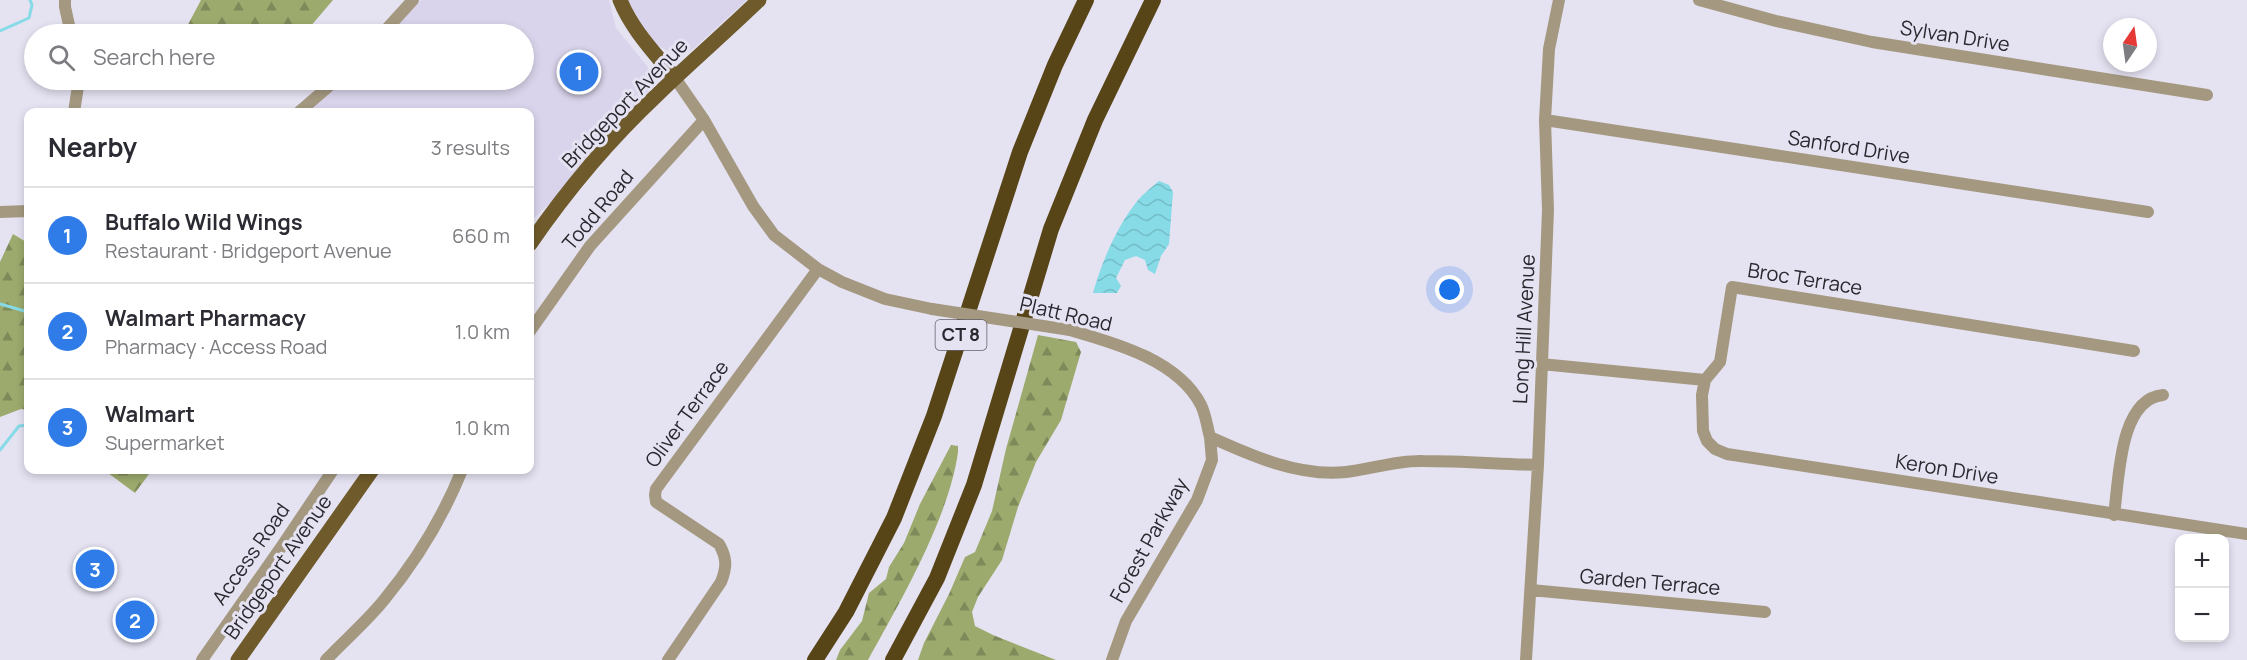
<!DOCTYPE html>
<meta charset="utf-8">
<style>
body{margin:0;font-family:Manrope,sans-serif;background:#f2f2f3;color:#2b2b33}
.controls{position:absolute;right:18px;bottom:18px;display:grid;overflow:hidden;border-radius:12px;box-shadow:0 3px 9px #0003}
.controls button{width:54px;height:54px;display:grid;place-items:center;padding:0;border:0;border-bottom:2px solid #e1e1e2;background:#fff;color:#2b2b33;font:30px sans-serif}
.compass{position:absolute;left:2103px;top:18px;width:54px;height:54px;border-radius:50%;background:#fff;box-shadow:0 3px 9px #0003;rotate:13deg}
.you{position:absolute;left:1450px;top:290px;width:21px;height:21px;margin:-15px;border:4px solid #fff;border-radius:50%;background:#1a73e8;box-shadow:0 0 0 9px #1a73e833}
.badge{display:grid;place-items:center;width:39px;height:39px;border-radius:50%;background:#2f7be7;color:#fff;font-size:20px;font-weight:700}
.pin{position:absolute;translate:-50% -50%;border:3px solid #fff;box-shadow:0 2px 6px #0006}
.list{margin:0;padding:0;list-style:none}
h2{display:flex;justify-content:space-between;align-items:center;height:78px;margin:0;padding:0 24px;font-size:26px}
h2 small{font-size:20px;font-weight:400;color:#7c7c81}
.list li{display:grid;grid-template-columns:39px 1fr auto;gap:18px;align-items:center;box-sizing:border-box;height:96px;padding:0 24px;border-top:2px solid #e1e1e2}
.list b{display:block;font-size:22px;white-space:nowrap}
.list p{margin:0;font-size:20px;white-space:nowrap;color:#7c7c81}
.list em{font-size:20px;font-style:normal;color:#7c7c81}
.icon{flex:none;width:33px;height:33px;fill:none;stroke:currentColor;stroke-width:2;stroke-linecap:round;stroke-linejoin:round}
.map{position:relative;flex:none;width:2247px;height:660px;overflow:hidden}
.search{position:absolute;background:#fff;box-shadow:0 3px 9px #0003;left:24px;top:24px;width:510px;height:66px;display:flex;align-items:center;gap:15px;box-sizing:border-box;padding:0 21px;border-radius:33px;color:#7c7c81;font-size:22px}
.panel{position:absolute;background:#fff;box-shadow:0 3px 9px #0003;left:24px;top:108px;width:510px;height:366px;border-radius:12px}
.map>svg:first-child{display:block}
.built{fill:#d9d4eb}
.forest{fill:url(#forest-firs)}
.water{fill:url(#water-waves)}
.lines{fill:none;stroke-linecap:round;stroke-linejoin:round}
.stream{stroke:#86dbe7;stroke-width:3}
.minor{stroke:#a49980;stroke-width:12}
.major{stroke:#6e5a2a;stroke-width:15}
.highway{stroke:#574517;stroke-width:16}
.minor-bridge{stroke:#a49980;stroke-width:12}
.labels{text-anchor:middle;stroke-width:6;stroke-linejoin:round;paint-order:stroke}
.shield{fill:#e5e2f2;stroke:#626069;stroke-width:1.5}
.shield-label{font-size:18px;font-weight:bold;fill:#2a282e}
.street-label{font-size:20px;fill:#2a282e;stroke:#e5e2f2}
</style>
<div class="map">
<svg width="2247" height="660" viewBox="0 0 2247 660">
<defs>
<pattern id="forest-firs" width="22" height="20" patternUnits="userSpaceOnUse" patternTransform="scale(1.5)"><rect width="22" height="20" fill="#9caa6d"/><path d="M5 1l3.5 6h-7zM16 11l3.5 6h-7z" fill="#7f8a5a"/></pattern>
<pattern id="water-waves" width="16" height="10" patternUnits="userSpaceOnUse" patternTransform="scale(1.5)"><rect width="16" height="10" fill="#86dbe7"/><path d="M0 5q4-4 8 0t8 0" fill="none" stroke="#74bcc6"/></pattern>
</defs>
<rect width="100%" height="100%" fill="#e5e2f2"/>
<!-- built -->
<path class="built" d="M421 0H609L616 28 647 66 652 84 648 92 605 136 554 199 530 222V112H305L343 80H524V34H389Z
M626 0H747L694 48 685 54H675L658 46 644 31Z"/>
<!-- forest -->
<path class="forest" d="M201 0H333L304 34H183Z
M13 234 28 243V410L21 409 0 417V262Z
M1038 335 1076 342 1081 352 1061 420 1036 462 1018 507 1002 560 978 597 972 612 975 626 993 635 1056 660H918L924 643 949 594 965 557 975 552 992 511 1006 449Z
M951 445 958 446V452C949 518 900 602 868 660H836L840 650 862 621 869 593 886 579 889 567 904 543 920 504Z
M104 470H152L135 493Z"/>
<!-- water -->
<path class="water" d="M1159 181 1169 185 1173 192 1169 244 1161 256 1155 274 1148 270 1145 260 1136 256 1125 260 1116 278 1121 286 1117 293H1093C1102 261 1117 226 1138 200 1144 193 1152 187 1159 181Z"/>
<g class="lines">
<!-- stream -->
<path class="stream" d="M0 31 29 18 32 5 30 0
M0 304 28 312
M0 450 19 426 28 425"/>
<!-- minor -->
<path class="minor" d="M65 0V7L71 34
M1699 0 1776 21 1872 42 2207 95
M382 34 413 0
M675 78 704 120 753 206 774 235 818 269 842 282 885 299 932 309
M74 112 79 80
M299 112 336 80
M1545 120 2148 212
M0 212 28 211
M1070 330C1115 343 1178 360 1201 405 1206 415 1207 427 1210 437 1252 456 1299 477 1346 472 1372 469 1397 460 1423 461 1461 461 1500 464 1538 465
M530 331 590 246 704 120
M2134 351 1732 287 1720 362 1705 380 1702 395 1703 431 1707 441 1715 449 1727 454 2247 534
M1541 364 1705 380
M2114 515C2119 480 2119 399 2163 395
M1531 590 1765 612
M202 660 282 546 333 470
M326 660C345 640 367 621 384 600 417 560 443 517 462 470
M668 660 721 582C727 567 727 558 719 544L656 502 655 495 656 489 818 269
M1112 660 1126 621 1197 500 1212 460 1210 437
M1526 660 1538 465 1548 210 1545 120 1549 49 1559 0"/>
<!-- major -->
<path class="major" d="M620 0C632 30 655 53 675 78
M530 244C567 190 610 139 658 94 691 62 726 32 759 0
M238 660 372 470"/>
<!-- highway -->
<path class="highway" d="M815 660 846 612 894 518 934 416 1020 152 1055 65 1086 0
M893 660 937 578 974 485 1051 229 1095 120 1153 0"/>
<!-- minor-bridge -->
<path class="minor-bridge" d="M932 309 1070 330"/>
</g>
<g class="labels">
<!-- shield labels -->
<rect class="shield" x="935.5" y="320" width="51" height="30" rx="4.5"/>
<g class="shield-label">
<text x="961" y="341">CT 8</text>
</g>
<!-- street labels -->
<g class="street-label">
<text transform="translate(1955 36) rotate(9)" y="7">Sylvan Drive</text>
<text transform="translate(625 103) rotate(-46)" y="7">Bridgeport Avenue</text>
<text transform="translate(1849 147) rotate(9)" y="7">Sanford Drive</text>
<text transform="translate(598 210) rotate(-50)" y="7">Todd Road</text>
<text transform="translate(1805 279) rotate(9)" y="7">Broc Terrace</text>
<text transform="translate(1066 314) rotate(13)" y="7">Platt Road</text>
<text transform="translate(1524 329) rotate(-87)" y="7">Long Hill Avenue</text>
<text transform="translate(687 414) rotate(-54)" y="7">Oliver Terrace</text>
<text transform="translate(1947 469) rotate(9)" y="7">Keron Drive</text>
<text transform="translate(1149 540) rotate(-61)" y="7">Forest Parkway</text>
<text transform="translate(251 554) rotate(-55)" y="7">Access Road</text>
<text transform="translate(278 567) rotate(-55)" y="7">Bridgeport Avenue</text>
<text transform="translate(1650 582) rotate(5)" y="7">Garden Terrace</text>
</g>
</g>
</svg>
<div class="controls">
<button>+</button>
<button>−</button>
</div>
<svg class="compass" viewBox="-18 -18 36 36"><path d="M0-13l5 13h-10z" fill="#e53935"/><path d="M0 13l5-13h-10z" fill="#7c7c81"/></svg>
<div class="you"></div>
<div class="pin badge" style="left:579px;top:72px">1</div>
<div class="pin badge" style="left:135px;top:620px">2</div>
<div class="pin badge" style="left:95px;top:569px">3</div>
<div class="search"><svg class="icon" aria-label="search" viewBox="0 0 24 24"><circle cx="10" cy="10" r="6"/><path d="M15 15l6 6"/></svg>Search here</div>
<section class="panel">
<h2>Nearby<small>3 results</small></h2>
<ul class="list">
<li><span class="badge">1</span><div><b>Buffalo Wild Wings</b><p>Restaurant · Bridgeport Avenue</p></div><em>660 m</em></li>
<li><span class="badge">2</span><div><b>Walmart Pharmacy</b><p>Pharmacy · Access Road</p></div><em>1.0 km</em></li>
<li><span class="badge">3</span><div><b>Walmart</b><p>Supermarket</p></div><em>1.0 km</em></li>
</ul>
</section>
</div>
